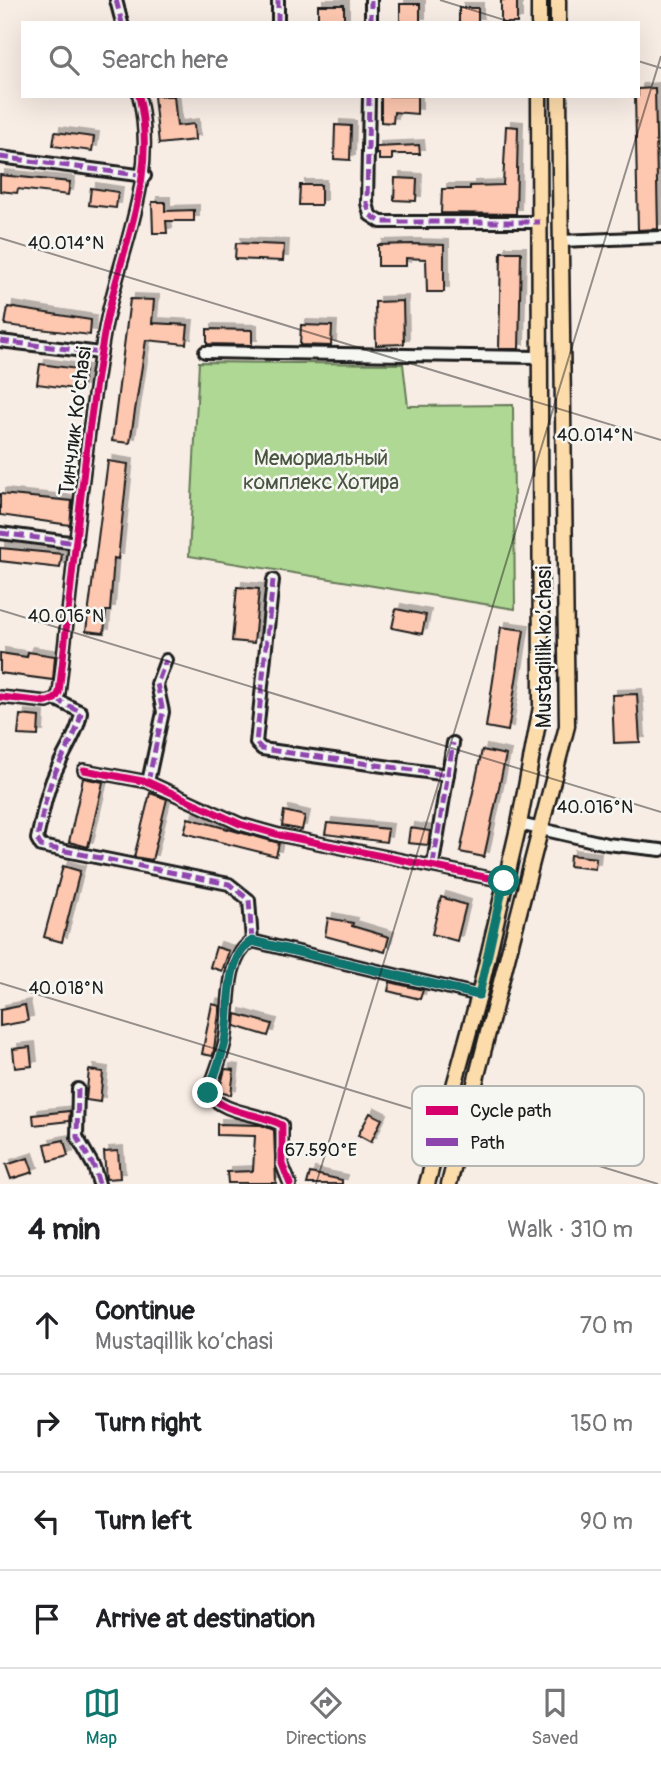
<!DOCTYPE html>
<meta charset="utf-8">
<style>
body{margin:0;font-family:Pangolin,sans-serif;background:#f2f2f2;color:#202124}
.stop{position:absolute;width:21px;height:21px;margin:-16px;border:5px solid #0f766e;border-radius:50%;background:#fff}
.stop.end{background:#0f766e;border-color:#fff;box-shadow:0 2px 7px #0008}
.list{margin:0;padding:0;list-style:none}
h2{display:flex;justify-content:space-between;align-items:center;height:91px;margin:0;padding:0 28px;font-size:30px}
h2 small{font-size:23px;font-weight:400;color:#757577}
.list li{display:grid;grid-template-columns:46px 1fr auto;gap:21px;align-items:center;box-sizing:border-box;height:98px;padding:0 28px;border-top:2px solid #e0e0e0}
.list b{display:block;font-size:26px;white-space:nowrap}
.list p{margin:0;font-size:23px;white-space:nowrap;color:#757577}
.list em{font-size:23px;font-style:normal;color:#757577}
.icon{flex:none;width:38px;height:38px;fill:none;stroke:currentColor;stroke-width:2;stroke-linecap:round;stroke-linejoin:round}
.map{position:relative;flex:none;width:661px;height:1184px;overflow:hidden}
.search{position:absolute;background:#fff;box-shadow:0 7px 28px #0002;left:21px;right:21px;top:21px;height:77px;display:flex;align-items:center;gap:18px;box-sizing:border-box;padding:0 24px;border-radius:0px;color:#757577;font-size:26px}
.sheet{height:483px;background:#fff}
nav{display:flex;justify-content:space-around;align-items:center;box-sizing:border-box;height:98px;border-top:2px solid #e0e0e0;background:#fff;font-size:19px;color:#757577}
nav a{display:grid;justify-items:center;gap:4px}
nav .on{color:#0f766e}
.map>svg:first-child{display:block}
.green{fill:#afd894;stroke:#667a58;stroke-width:2}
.building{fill:#fec8b0;stroke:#1c1c1c;stroke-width:2;filter:url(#shadow)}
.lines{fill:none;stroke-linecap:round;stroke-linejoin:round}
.minor-casing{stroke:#1c1c1c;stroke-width:16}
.major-casing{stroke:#1c1c1c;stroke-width:19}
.minor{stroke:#f6f6f2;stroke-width:10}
.major{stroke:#fddcac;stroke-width:14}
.quiet{stroke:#8e44ad;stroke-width:5;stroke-dasharray:10 5;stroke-linecap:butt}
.cycleway-casing{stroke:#f6f6f2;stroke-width:11}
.cycleway{stroke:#d6006c;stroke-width:7}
.route{stroke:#0f766e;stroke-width:9}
.ticks{fill:none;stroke:#1c1c1c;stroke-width:2;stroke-opacity:0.45}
.labels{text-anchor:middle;stroke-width:5;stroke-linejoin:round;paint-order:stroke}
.street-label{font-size:21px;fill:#1c1c1c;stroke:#f6f6f2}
.park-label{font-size:21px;fill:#485440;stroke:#f6f6f2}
.key{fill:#f6f6f2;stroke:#b5b5b2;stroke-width:2}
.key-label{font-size:19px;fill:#1c1c1c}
.ticks-label{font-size:18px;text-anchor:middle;fill:#1c1c1c;stroke:#f6f6f2;stroke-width:5;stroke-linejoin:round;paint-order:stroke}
</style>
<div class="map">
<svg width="661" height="1184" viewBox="0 0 661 1184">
<defs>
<filter id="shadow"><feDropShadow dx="5" dy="-5" stdDeviation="0" flood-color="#0004"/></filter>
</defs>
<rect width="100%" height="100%" fill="#f8ede5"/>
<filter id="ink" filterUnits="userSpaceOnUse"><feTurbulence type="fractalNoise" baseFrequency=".0143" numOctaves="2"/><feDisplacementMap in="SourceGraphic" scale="14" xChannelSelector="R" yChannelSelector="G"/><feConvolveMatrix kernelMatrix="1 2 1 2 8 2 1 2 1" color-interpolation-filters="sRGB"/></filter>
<g filter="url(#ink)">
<!-- green -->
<path class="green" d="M199 362 403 364 408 406 513 405 515 609 189 556Z"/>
<!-- building -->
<path class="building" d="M501 0H517V23H501Z
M400 4H420V23H400Z
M318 5H344V23H318Z
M459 8H478V23H459Z
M655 88 658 229 638 230 635 96H638V89Z
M154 96H174L177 126 194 124 195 140 159 144Z
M381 96H417V114L394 112 393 123 381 122Z
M335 125 351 126 350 160 334 159Z
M506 126 518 127 516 214 441 213 442 189H470V186L503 185Z
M55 132 94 137 92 151 53 146Z
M419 145 420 154H392V160H379V154H376V147Z
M0 175 70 182 68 195 18 189 17 193 0 191Z
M395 178 417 179 416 201 394 200Z
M300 185H321V205H299Z
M91 188 118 192 116 208 89 205Z
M152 202H165V211L194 210V221H166L167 233H153Z
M236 243 284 245 283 261 235 259Z
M412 244 444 245V292H427L426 259 406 258V266H378V245Z
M501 252H521L519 349H499Z
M130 299 154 300 152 323 188 325 186 344 146 340 130 443 112 441Z
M403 301 404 344 376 345 375 302Z
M8 307 91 320 90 335 5 325Z
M301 325 332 326 331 346 300 345Z
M207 329 252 330V345L207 344Z
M40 364 85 370 82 390 37 384Z
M108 461 128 464 118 559 114 558 110 611H106L104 633 86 631Z
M0 494 72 501 70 525 0 515Z
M0 548 62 554 60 568 0 561Z
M237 587 259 589 254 643 232 641Z
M396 609 426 615 422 634 392 628Z
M501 627 524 630 508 731 486 727Z
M28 652 55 656 53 680 0 673V653L27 657Z
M637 694 640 742 614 743 612 695Z
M20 715 39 717 38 736 18 735Z
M482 750 506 755 484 857 460 852Z
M83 778 103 782 88 847 69 842Z
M150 793 167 799 152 860 134 857Z
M284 811 305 816 302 830 282 826Z
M188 818 279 843 276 856 184 833Z
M327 823 388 829 386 842 325 834Z
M410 828 430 831 428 845 408 843Z
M570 855 596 858 595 869 569 866Z
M63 866 80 871 62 942 44 937Z
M441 897 466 905 457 941 432 934Z
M328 918 353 923 352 926 389 937 385 952 325 936Z
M216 947 229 951 222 971 210 967Z
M390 982 423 990 420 999 388 991Z
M212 1004 220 1006 213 1056 202 1054Z
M25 1005 28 1021 0 1026V1010Z
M236 1014 272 1024 268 1036 235 1026Z
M30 1047 32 1066 15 1068 13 1049Z
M225 1069 234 1070 231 1095 219 1092Z
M89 1070 103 1072 100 1102 86 1100Z
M70 1111 69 1121 34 1125 33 1115Z
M370 1113 382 1119 371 1142 358 1135Z
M217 1124 261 1125 274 1130 276 1183H228L227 1172 253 1171 255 1136 217 1135Z
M64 1140 68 1156 49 1161 45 1144Z
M118 1151 120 1178 106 1179 104 1152Z
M28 1158 33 1172 11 1179 6 1165Z
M310 1173 342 1180V1184H307Z"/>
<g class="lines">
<!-- minor casing -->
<g class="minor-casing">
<path id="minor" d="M116 0 122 23
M278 23V0
M371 23V0
M369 96 367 203 370 215 381 222H540
M0 157 145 176
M561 241 661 237
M0 341 101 353
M205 352 540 357
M0 533 77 543
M273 580 256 743 262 749 448 775
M0 697 47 702 55 699 59 693C73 574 83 453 104 334 118 251 159 182 139 96
M55 699 81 712C79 734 57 762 50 786 44 803 41 822 37 839L41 846 229 884 249 900 252 941
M84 770 148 782 240 824 279 835 504 881
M148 782 163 712 157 684 166 660
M519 824 607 844 661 850
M433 864 453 743
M78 1089 77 1137 94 1167 99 1184
M290 1184 282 1164V1125C258 1112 225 1115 208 1093 214 1076 221 1059 225 1042 231 1011 223 959 252 941L479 995"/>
</g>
<!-- major casing -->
<g class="major-casing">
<path id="major" d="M539 0V23
M558 0V23
M427 1184 479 995 519 824 541 707 539 96
M449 1184 567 726 559 96"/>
</g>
<!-- minor -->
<use href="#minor" class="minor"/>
<!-- major -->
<use href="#major" class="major"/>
<!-- quiet -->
<path class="quiet" d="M116 0 122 23
M278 23V0
M371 23V0
M369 96 367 203 370 215 381 222H540
M0 157 145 176
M0 341 101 353
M0 533 77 543
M273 580 256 743 262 749 448 775
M55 699 81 712C79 734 57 762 50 786 44 803 41 822 37 839L41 846 229 884 249 900 252 941
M148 782 163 712 157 684 166 660
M433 864 453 743
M78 1089 77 1137 94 1167 99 1184"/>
<!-- cycleway casing -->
<g class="cycleway-casing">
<path id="cycleway" d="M0 697 47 702 55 699 59 693C73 574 83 453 104 334 118 251 159 182 139 96
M84 770 148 782 240 824 279 835 504 881
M290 1184 282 1164V1125C258 1112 225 1115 208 1093 214 1076 221 1059 225 1042 231 1011 223 959 252 941L479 995"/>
</g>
<!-- cycleway -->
<use href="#cycleway" class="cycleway"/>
</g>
</g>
<g class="lines" filter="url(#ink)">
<!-- route -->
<path class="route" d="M208 1093C214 1076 221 1059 225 1042 231 1012 223 959 252 941L479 995 504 881"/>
</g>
<!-- ticks -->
<path class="ticks" d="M440 0 514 23M638 61 661 68M0 238 661 440M0 610 661 812M0 983 658 1184M316 1184 661 56"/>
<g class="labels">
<!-- street labels -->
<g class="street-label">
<text transform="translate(75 421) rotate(-83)" y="7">Тинчлик Ko’chasi</text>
<text transform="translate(544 647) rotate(-90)" y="7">Mustaqillik ko’chasi</text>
</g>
<!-- park labels -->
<g class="park-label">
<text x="321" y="465">Мемориальный<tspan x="321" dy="24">комплекс Хотира</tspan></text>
</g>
</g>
<!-- legend -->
<rect x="412" y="1086" width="232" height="80" rx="10" class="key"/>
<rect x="426" y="1106" width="32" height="9" fill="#d6006c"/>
<rect x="426" y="1138" width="32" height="8" fill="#8e44ad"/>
<g class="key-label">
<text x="470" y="1117">Cycle path</text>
<text x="470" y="1149">Path</text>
</g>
<g class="ticks-label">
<text x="66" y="249">40.014°N</text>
<text x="595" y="441">40.014°N</text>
<text x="66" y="622">40.016°N</text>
<text x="595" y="813">40.016°N</text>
<text x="66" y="994">40.018°N</text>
<text x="321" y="1156">67.590°E</text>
</g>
</svg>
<div class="stop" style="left:504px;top:881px"></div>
<div class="stop end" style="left:208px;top:1093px"></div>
<div class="search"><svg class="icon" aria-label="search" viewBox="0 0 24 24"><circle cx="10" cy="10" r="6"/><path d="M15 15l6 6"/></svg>Search here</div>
</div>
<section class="sheet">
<h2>4 min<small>Walk · 310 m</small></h2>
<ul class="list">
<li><svg class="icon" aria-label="ahead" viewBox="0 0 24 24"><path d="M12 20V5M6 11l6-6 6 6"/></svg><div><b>Continue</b><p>Mustaqillik ko’chasi</p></div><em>70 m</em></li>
<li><svg class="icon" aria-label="right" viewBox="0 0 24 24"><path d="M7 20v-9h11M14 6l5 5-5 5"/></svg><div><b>Turn right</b></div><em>150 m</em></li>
<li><svg class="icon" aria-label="left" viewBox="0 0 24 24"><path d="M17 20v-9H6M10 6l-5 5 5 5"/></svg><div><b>Turn left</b></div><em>90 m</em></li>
<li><svg class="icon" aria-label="arrive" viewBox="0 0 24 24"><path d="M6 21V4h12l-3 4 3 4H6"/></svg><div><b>Arrive at destination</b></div></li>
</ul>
</section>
<nav>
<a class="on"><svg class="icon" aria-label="map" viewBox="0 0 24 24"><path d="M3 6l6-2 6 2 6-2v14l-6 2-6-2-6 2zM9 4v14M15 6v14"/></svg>Map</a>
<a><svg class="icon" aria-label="directions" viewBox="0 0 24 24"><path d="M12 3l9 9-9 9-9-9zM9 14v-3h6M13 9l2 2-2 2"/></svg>Directions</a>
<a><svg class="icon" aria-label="saved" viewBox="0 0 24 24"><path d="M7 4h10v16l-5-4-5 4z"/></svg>Saved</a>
</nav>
